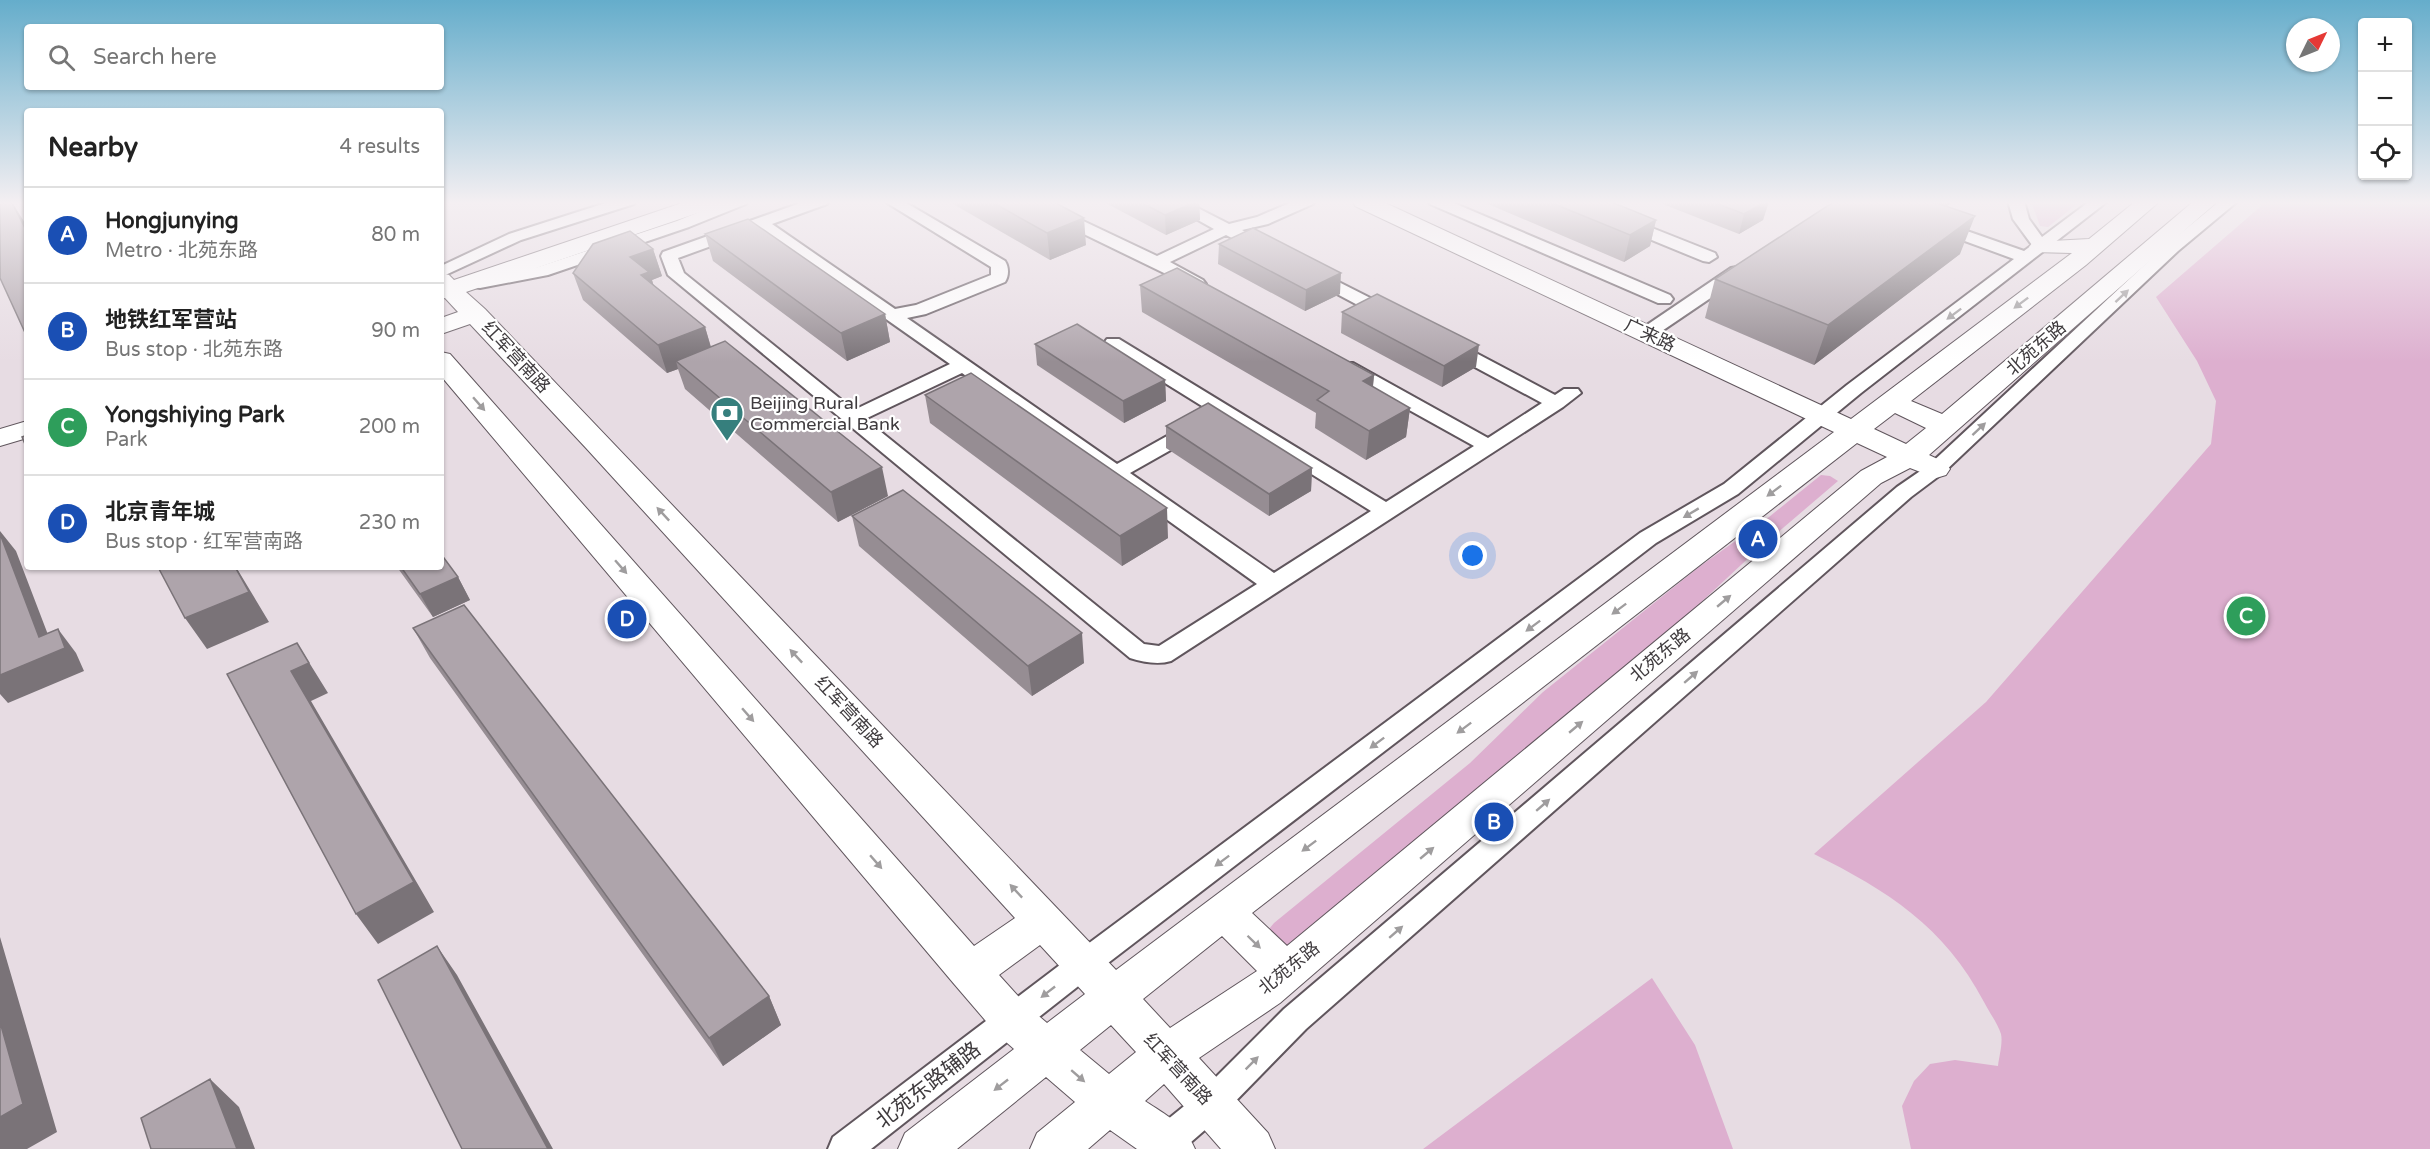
<!DOCTYPE html>
<meta charset="utf-8">
<style>
body{margin:0;font-family:"Varela Round","Noto Sans SC",sans-serif;background:#f2f2f2;color:#222}
.controls{position:absolute;right:18px;top:18px;display:grid;overflow:hidden;border-radius:6px;box-shadow:0 2px 4px #0004}
.controls button{width:54px;height:54px;display:grid;place-items:center;padding:0;border:0;border-bottom:2px solid #e0e0e0;background:#fff;color:#222;font:30px sans-serif}
.compass{position:absolute;left:2286px;top:18px;width:54px;height:54px;border-radius:50%;background:#fff;box-shadow:0 2px 4px #0004;rotate:47deg}
.you{position:absolute;left:1473px;top:556px;width:21px;height:21px;margin:-15px;border:4px solid #fff;border-radius:50%;background:#1a73e8;box-shadow:0 0 0 9px #1a73e833}
.badge{display:grid;place-items:center;width:39px;height:39px;border-radius:50%;background:#d93025;color:#fff;font-size:20px;font-weight:700}
.pin{position:absolute;translate:-50% -50%;border:3px solid #fff;box-shadow:0 2px 6px #0006}
.list{margin:0;padding:0;list-style:none}
h2{display:flex;justify-content:space-between;align-items:center;height:78px;margin:0;padding:0 24px;font-size:26px}
h2 small{font-size:20px;font-weight:400;color:#767676}
.list li{display:grid;grid-template-columns:39px 1fr auto;gap:18px;align-items:center;box-sizing:border-box;height:96px;padding:0 24px;border-top:2px solid #e0e0e0}
.list b{display:block;font-size:22px;white-space:nowrap}
.list p{margin:0;font-size:20px;white-space:nowrap;color:#767676}
.list em{font-size:20px;font-style:normal;color:#767676}
.icon{flex:none;width:33px;height:33px;fill:none;stroke:currentColor;stroke-width:2;stroke-linecap:round;stroke-linejoin:round}
.map{position:relative;flex:none;width:2430px;height:1149px;overflow:hidden}
.search{position:absolute;background:#fff;box-shadow:0 2px 4px #0004;left:24px;top:24px;width:420px;height:66px;display:flex;align-items:center;gap:15px;box-sizing:border-box;padding:0 21px;border-radius:6px;color:#767676;font-size:22px}
.panel{position:absolute;background:#fff;box-shadow:0 2px 4px #0004;left:24px;top:108px;width:420px;height:462px;border-radius:6px}
.map>svg:first-child{display:block}
.green{fill:#ddafcf}
.lines{fill:none;stroke-linecap:round;stroke-linejoin:round}
.street-casing{stroke:#60565d;stroke-width:4}
.secondary-casing{stroke:#60565d;stroke-width:2}
.street{fill:#fff;fill-rule:evenodd}
.secondary{fill:#fff;fill-rule:evenodd}
.wall{fill:#968d93}
.shaded-wall{fill:#7a7378}
.building{fill:#aea4ab;stroke:#7a7378;stroke-width:1.5}
.oneway{fill:#9f9d9e}
.labels{text-anchor:middle;stroke-width:4.5;stroke-linejoin:round;paint-order:stroke}
.street-label{font-size:18px;fill:#3f3b3e;stroke:#fff}
.poi-label{font-size:18px;fill:#3f3b3e;stroke:#fff;text-anchor:start}
.near-street-label{font-size:21px;fill:#3f3b3e;stroke:#fff}
</style>
<div class="map">
<svg width="2430" height="1149" viewBox="0 0 2430 1149">
<rect width="100%" height="100%" fill="#e7dce3"/>
<!-- green -->
<path class="green" d="M2031 201H2081L2048 227 2040 226Z
M2267 201H2430V1149H1911L1902 1106 1914 1081 1930 1064 1955 1060 1998 1066C1999 1057 2003 1043 2001 1034 1998 1024 1989 1012 1984 1002 1944 926 1888 891 1814 854L1986 702 2211 444 2216 401 2197 361 2156 297Z
M1821 475 1830 476 1838 481 1756 551 1682 620 1288 947 1279 946 1269 929 1274 923 1470 763 1543 692 1699 567 1769 517Z
M1652 978 1695 1045 1733 1149H1423Z"/>
<g class="lines">
<!-- street casing -->
<g class="street-casing">
<path id="street" d="M612 201H636L634 204 521 240 441 277V266L509 234Z
M726 201H748L746 204 689 227 548 275 480 288 474 287 471 283 474 279 480 278 538 267 677 221Z
M806 201H829L827 204 772 224 895 309 916 305 991 275V267L884 201H903L1005 261C1009 267 1009 276 1005 282L926 314 907 318 1117 464 1185 426H1199L1202 430 1199 434 1130 473 1274 573 1371 511 1107 347 1104 343 1107 339H1119L1386 502 1474 446 1339 371 1337 367 1339 363H1353L1488 438 1542 403 1445 351 1442 347 1445 343H1457L1555 395 1564 389H1578L1581 393 1563 407 1171 661C1158 665 1143 662 1130 658L668 275 661 256 663 252ZM758 229 950 364 854 410 684 273 678 258ZM962 373 1257 584 1159 646 1144 644 865 419Z
M1020 201H1041L1157 256 1214 229 1164 201H1184L1229 224 1257 217 1294 201H1315L1313 204 1268 224 1242 230 1271 246 1273 249 1271 252H1259L1226 235 1170 262 1203 280 1206 284 1203 288 1197 289 1022 204Z
M1428 201H1449L1670 295 1673 299 1670 303H1658L1430 204Z
M1562 201H1584L1715 253 1717 257 1709 262 1703 261 1564 204Z
M2008 201H2024L2029 219 2042 237 2090 201H2108L1861 393 1738 494 1656 543 1095 973 871 1149H828L833 1137 1073 955 1640 533 1724 484 1847 385 2014 259 1932 229 1930 226 1932 223H1944L2024 251 2032 245 2013 219Z
M2220 201H2238L2178 251 1943 473 1911 497 1306 1029 1221 1116 1183 1149H1141L1146 1137 1199 1094 1284 1009 1897 487 1929 465 2166 245Z
M1737 267 1743 268 1745 272 1743 276 1653 337H1641L1638 333 1641 329 1731 268Z
M1313 269 1396 311 1399 315 1396 319H1384L1307 278 1305 274 1307 270Z"/>
</g>
<!-- secondary casing -->
<g class="secondary-casing">
<path id="secondary" d="M688 201H721L718 206 466 292 485 309 1116 970 1834 432 1355 206 1352 201H1381L1851 419 2072 253 2033 252 2029 247 2033 242 2089 239 2136 201H2160L2086 265 1911 401 1942 414 2194 201H2218L1929 455 1946 463 1950 469 1946 475 1936 478 1910 468 1881 483 1280 1003 1199 1058 1268 1133 1275 1149H1221L1164 1084 1145 1101C1167 1116 1184 1123 1195 1149H1137L1110 1130 1088 1149H1030L1037 1133 1075 1102 1046 1077 957 1149H898L905 1133 1014 1049 997 1034 955 985 441 376V352L450 354 974 946 1015 918 586 448 470 324 441 334V318L458 312 445 298 441 299V273L449 275 454 280ZM1895 413 1926 428 1906 444 1874 429ZM1857 443 1887 457 1861 471 1287 946 1252 913ZM1222 936 1257 971 1170 1028 1143 999ZM1040 945 1085 994 1047 1023 1027 1006 999 975ZM1111 1025 1136 1052 1109 1074 1080 1050Z
M27 421V438L0 446V429Z"/>
</g>
<!-- street -->
<use href="#street" class="street"/>
<!-- secondary -->
<use href="#secondary" class="secondary"/>
</g>
<!-- wall -->
<path class="wall" d="M948 201H1052L1086 245 1050 260Z
M1102 201H1199L1200 220 1166 235Z
M1481 201H1609L1656 220 1650 246 1624 262Z
M1655 201H1769L1763 220 1739 234Z
M1835 201H1954L1947 206 1960 254 1814 365 1705 318 1715 279Z
M705 234 885 314 890 342 847 361 713 261Z
M1219 244 1340 294 1305 311 1218 264Z
M653 249 662 276 652 280 653 285 705 327 711 347 888 496 838 522 685 389 678 369 667 373 583 300 573 273Z
M1140 285 1374 375 1373 387 1410 408 1406 437 1366 460 1315 428 1316 413 1142 312Z
M1342 312 1476 367 1442 387 1341 333Z
M1035 344 1165 380 1166 401 1124 423 1037 365Z
M925 395 1168 538 1122 566 930 423Z
M1166 426 1312 468 1311 491 1269 516 1166 448Z
M852 516 1084 663 1032 696 859 546Z
M397 567H441L458 577 470 600 433 617Z
M413 628 769 996 781 1025 723 1066 430 658Z"/>
<!-- shaded-wall -->
<path class="shaded-wall" d="M11 201 27 226V232Z
M1198 201H1199L1200 220 1166 235 1165 215Z
M1767 201H1769L1763 220 1739 234 1744 214Z
M1947 201H1954L1944 208Z
M1975 216 1960 254 1814 365 1828 325Z
M1084 218 1086 245 1050 260 1047 233Z
M1656 220 1650 246 1624 262 1630 235Z
M653 249 662 276 652 280 658 300 639 284 630 257Z
M1341 273 1340 294 1305 311 1306 290Z
M885 314 890 342 847 361 841 333Z
M705 327 713 355 676 361 678 369 667 373 658 345Z
M1479 345 1476 367 1442 387 1444 366Z
M1374 375 1371 403 1363 381Z
M1165 380 1166 401 1124 423 1123 401Z
M1410 408 1406 437 1366 460 1369 431Z
M882 467 888 496 838 522 831 492Z
M1312 468 1311 491 1269 516V494Z
M1167 508 1168 538 1122 566 1120 536Z
M0 531 16 551 55 653 58 629 76 653 84 671 8 703 0 694V675L39 637 0 534Z
M235 567H236L269 622 207 649 185 618Z
M458 577 470 600 433 617 420 594Z
M1082 633 1084 663 1032 696 1028 666Z
M297 643 328 693 311 701 434 912 378 944 356 914 291 671Z
M0 937 57 1132 27 1149H0Z
M437 946 457 975 553 1149H548Z
M769 996 781 1025 723 1066 709 1038Z
M210 1079 239 1107 255 1149H237Z"/>
<!-- building -->
<path class="building" d="M0 201H11L27 232V337L0 278Z
M990 201H1052L1084 218 1047 233Z
M1138 201H1198L1165 215Z
M1547 201H1609L1656 220 1630 235Z
M1710 201H1767L1744 214Z
M1835 201H1931L1975 216 1828 325 1715 279Z
M748 219 885 314 841 333 705 234Z
M1253 228 1341 273 1306 290 1219 244Z
M630 231 653 249 630 257 649 272 641 275 705 327 658 345 573 273 593 244Z
M1177 268 1374 375 1363 381 1410 408 1369 431 1317 400 1329 391 1140 285Z
M1377 294 1479 345 1444 366 1342 312Z
M1077 324 1165 380 1123 401 1035 344Z
M725 341 882 467 831 492 676 361Z
M971 373 1167 508 1120 536 925 395Z
M1208 403 1312 468 1269 494 1166 426Z
M27 435V449L22 437Z
M903 490 1082 633 1028 666 852 516Z
M0 534 39 637 58 629 65 648 0 675Z
M441 554 458 577 420 594 401 567H441Z
M158 567H235L249 592 185 618Z
M464 605 769 996 709 1038 413 628Z
M297 643 309 663 291 671 414 882 356 914 227 674Z
M437 946 548 1149H462L378 980Z
M0 1022 23 1104 0 1117Z
M210 1079 237 1149H151L141 1118Z"/>
<!-- one-way arrows -->
<defs><path id="oneway-solid" d="M-6-.8H1V-3.2L6.5 0L1 3.2V.8H-6Z" transform="scale(1.5)"/></defs>
<g class="oneway">
<use href="#oneway-solid" transform="translate(2122 296) rotate(-43)"/>
<use href="#oneway-solid" transform="translate(2021 303) rotate(143)"/>
<use href="#oneway-solid" transform="translate(1954 314) rotate(143)"/>
<use href="#oneway-solid" transform="translate(479 404) rotate(49)"/>
<use href="#oneway-solid" transform="translate(1979 429) rotate(-43)"/>
<use href="#oneway-solid" transform="translate(1774 491) rotate(143)"/>
<use href="#oneway-solid" transform="translate(1691 513) rotate(149)"/>
<use href="#oneway-solid" transform="translate(663 514) rotate(-133)"/>
<use href="#oneway-solid" transform="translate(621 567) rotate(49)"/>
<use href="#oneway-solid" transform="translate(1724 601) rotate(-40)"/>
<use href="#oneway-solid" transform="translate(1619 609) rotate(143)"/>
<use href="#oneway-solid" transform="translate(1533 626) rotate(143)"/>
<use href="#oneway-solid" transform="translate(796 656) rotate(-133)"/>
<use href="#oneway-solid" transform="translate(1691 677) rotate(-41)"/>
<use href="#oneway-solid" transform="translate(748 715) rotate(49)"/>
<use href="#oneway-solid" transform="translate(1576 727) rotate(-40)"/>
<use href="#oneway-solid" transform="translate(1464 728) rotate(143)"/>
<use href="#oneway-solid" transform="translate(1377 743) rotate(143)"/>
<use href="#oneway-solid" transform="translate(1543 805) rotate(-41)"/>
<use href="#oneway-solid" transform="translate(1309 846) rotate(143)"/>
<use href="#oneway-solid" transform="translate(1427 853) rotate(-40)"/>
<use href="#oneway-solid" transform="translate(1222 861) rotate(143)"/>
<use href="#oneway-solid" transform="translate(876 862) rotate(49)"/>
<use href="#oneway-solid" transform="translate(1016 891) rotate(-133)"/>
<use href="#oneway-solid" transform="translate(1396 932) rotate(-41)"/>
<use href="#oneway-solid" transform="translate(1254 942) rotate(44)"/>
<use href="#oneway-solid" transform="translate(1048 992) rotate(142)"/>
<use href="#oneway-solid" transform="translate(1252 1063) rotate(-45)"/>
<use href="#oneway-solid" transform="translate(1078 1076) rotate(41)"/>
<use href="#oneway-solid" transform="translate(1001 1085) rotate(142)"/>
</g>
<!-- sky -->
<linearGradient id="sky" x2="0" y2="1"><stop stop-color="#65adcb"/><stop offset="0.56" stop-color="#f4eff2"/><stop offset="1" stop-color="#f4eff2" stop-opacity="0"/></linearGradient>
<rect width="2430" height="362" fill="url(#sky)"/>
<!-- icons -->
<defs>
<g id="bank-pin" transform="scale(1.725)"><path d="M0 17L-7.5 6A9.5 9.5 0 1 1 7.5 6Z" fill="#367f7d" stroke="#fff"/><path d="M-6-4H6V4H-6ZM0-2.3a2.3 2.3 0 1 0 0 4.6a2.3 2.3 0 1 0 0-4.6Z" fill="#fff"/></g>
</defs>
<g fill-rule="evenodd">
<use href="#bank-pin" x="727" y="413"/>
</g>
<g class="labels">
<!-- street labels -->
<g class="street-label">
<text transform="translate(1650 335) rotate(25)" y="6">广来路</text>
<text transform="translate(2036 348) rotate(-41)" y="6">北苑东路</text>
<text transform="translate(516 357) rotate(47)" y="6">红军营南路</text>
<text transform="translate(1660 655) rotate(-40)" y="6">北苑东路</text>
<text transform="translate(849 712) rotate(47)" y="6">红军营南路</text>
<text transform="translate(1289 968) rotate(-39)" y="6">北苑东路</text>
<text transform="translate(1178 1069) rotate(47)" y="6">红军营南路</text>
</g>
<!-- poi labels -->
<g class="poi-label">
<text x="750" y="409">Beijing Rural<tspan x="750" dy="21">Commercial Bank</tspan></text>
</g>
<!-- near-street labels -->
<g class="near-street-label">
<text transform="translate(928 1085) rotate(-38)" y="7">北苑东路辅路</text>
</g>
</g>
</svg>
<div class="controls">
<button>+</button>
<button>−</button>
<button><svg class="icon" aria-label="locate" viewBox="0 0 24 24"><circle cx="12" cy="12" r="6"/><path d="M12 2v4M12 18v4M2 12h4M18 12h4"/></svg></button>
</div>
<svg class="compass" viewBox="-18 -18 36 36"><path d="M0-13l5 13h-10z" fill="#e53935"/><path d="M0 13l5-13h-10z" fill="#767676"/></svg>
<div class="you"></div>
<div class="pin badge" style="left:1758px;top:539px;background:#1a4fb4">A</div>
<div class="pin badge" style="left:1494px;top:822px;background:#1a4fb4">B</div>
<div class="pin badge" style="left:2246px;top:616px;background:#2e9e5b">C</div>
<div class="pin badge" style="left:627px;top:619px;background:#1a4fb4">D</div>
<div class="search"><svg class="icon" aria-label="search" viewBox="0 0 24 24"><circle cx="10" cy="10" r="6"/><path d="M15 15l6 6"/></svg>Search here</div>
<section class="panel">
<h2>Nearby<small>4 results</small></h2>
<ul class="list">
<li><span class="badge" style="background:#1a4fb4">A</span><div><b>Hongjunying</b><p>Metro · 北苑东路</p></div><em>80 m</em></li>
<li><span class="badge" style="background:#1a4fb4">B</span><div><b>地铁红军营站</b><p>Bus stop · 北苑东路</p></div><em>90 m</em></li>
<li><span class="badge" style="background:#2e9e5b">C</span><div><b>Yongshiying Park</b><p>Park</p></div><em>200 m</em></li>
<li><span class="badge" style="background:#1a4fb4">D</span><div><b>北京青年城</b><p>Bus stop · 红军营南路</p></div><em>230 m</em></li>
</ul>
</section>
</div>
